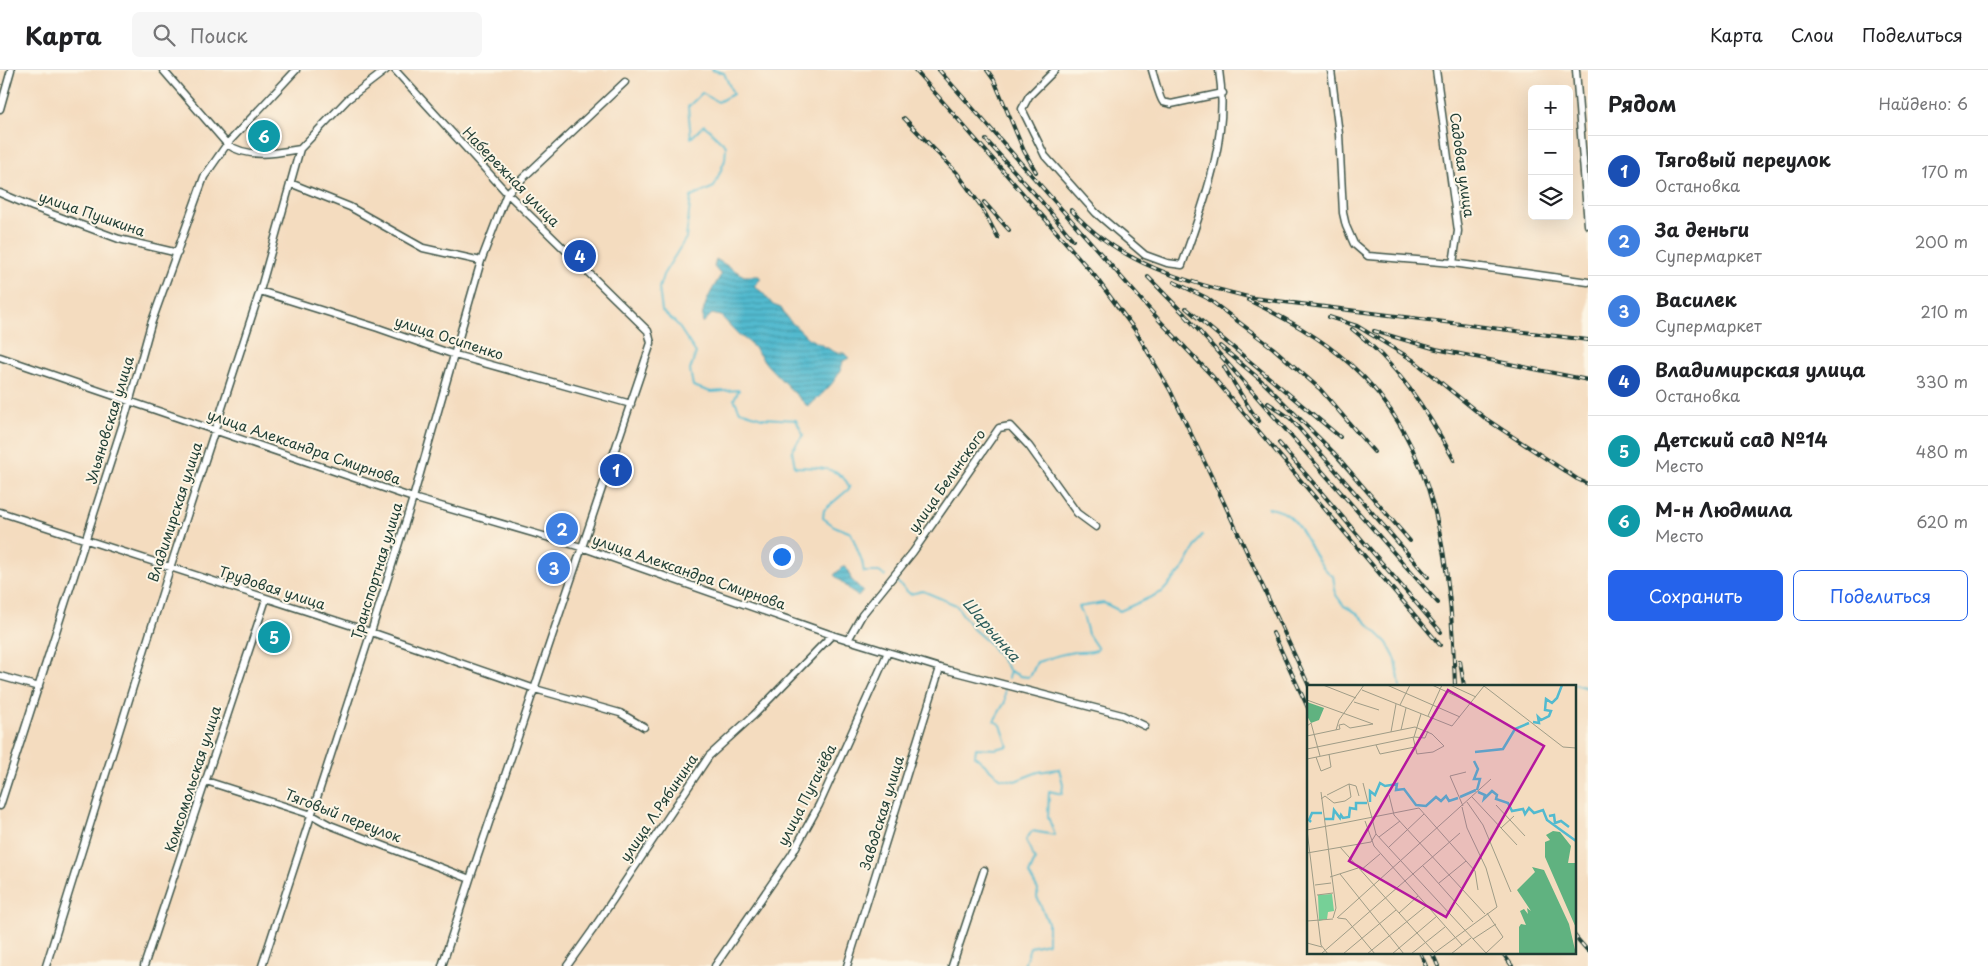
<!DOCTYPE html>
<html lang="ru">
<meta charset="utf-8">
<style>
body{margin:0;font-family:"Playpen Sans",sans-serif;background:#f6f6f6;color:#202124}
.controls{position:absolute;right:15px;top:15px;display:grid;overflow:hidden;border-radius:8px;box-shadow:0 5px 20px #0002}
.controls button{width:45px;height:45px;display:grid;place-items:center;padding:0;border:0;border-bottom:1px solid #e0e0e0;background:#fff;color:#202124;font:25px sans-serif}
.you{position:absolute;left:781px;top:486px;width:18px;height:18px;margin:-12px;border:4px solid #fff;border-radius:50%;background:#1a73e8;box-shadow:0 0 0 8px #1a73e833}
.badge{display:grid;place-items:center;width:32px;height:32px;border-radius:50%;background:#2563eb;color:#fff;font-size:16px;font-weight:700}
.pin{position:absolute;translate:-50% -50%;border:2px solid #fff;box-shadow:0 1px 5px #0006}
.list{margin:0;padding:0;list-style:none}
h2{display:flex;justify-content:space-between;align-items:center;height:65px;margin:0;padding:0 20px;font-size:21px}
h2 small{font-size:16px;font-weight:400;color:#757577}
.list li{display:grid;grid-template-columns:32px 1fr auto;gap:15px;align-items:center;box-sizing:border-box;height:70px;padding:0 20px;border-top:1px solid #e0e0e0}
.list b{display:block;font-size:19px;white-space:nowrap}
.list p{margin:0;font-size:16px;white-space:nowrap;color:#757577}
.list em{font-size:16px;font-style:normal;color:#757577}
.actions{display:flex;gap:10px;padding:15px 20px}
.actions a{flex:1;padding:11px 0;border:1px solid #2563eb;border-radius:8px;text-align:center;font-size:18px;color:#2563eb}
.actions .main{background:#2563eb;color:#fff}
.icon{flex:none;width:28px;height:28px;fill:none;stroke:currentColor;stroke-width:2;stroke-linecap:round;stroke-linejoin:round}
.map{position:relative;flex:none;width:1588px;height:896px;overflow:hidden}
header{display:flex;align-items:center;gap:30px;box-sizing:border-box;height:70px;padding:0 25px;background:#fff;border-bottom:1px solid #e0e0e0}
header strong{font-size:24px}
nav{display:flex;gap:28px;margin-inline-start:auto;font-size:18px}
.search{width:350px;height:45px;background:#f6f6f6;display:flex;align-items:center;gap:12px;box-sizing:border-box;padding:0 18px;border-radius:8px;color:#757577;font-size:19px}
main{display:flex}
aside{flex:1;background:#fff}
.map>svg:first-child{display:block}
.water{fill:url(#water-rules);stroke:#387c82}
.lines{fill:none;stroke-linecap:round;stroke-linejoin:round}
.stream{stroke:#52bacf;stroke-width:2}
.minor-casing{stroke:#3f5549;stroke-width:9}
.minor{stroke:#fff;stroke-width:6}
.rail-casing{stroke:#1f3d34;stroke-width:4}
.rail{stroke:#fcf5e5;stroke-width:2;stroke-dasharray:5.5;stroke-linecap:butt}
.labels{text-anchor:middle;stroke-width:4;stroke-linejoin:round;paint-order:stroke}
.street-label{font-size:14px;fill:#1f3d34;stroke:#fcf5e5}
.water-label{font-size:15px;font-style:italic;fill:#2c5c5b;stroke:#fcf5e5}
.inset-river{fill:none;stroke:#52bacf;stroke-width:2.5}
.inset-road{fill:none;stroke:#9f9c87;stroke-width:1}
.view{fill:#b5179e;fill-opacity:0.15;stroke:#b5179e;stroke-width:2.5}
.inset-edge{fill:none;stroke:#1f3d34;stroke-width:2.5}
</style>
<header>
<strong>Карта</strong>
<div class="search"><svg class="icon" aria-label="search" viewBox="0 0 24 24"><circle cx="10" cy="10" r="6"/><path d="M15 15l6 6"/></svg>Поиск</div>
<nav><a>Карта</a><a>Слои</a><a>Поделиться</a></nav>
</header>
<main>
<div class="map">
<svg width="1588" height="896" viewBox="0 0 1588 896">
<defs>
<pattern id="water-rules" width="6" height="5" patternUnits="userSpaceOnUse" patternTransform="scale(1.25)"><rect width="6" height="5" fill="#52bacf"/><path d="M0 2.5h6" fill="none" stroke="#4398a9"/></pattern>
</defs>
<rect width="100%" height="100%" fill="#fcf5e5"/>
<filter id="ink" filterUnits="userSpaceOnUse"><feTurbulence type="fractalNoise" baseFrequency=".02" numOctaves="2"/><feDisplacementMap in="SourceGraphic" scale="10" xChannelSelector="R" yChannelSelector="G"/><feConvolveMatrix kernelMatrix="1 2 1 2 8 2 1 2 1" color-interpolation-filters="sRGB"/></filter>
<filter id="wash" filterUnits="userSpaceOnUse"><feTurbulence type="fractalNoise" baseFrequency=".0096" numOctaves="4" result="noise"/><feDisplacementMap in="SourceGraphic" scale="20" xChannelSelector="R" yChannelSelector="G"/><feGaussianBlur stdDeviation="1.12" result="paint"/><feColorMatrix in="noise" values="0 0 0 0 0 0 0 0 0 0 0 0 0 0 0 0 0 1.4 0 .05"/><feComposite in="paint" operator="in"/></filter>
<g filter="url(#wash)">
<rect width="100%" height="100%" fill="#f4dcbf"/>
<!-- water -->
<path class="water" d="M716 189 744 206H759L761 209 754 216 762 222 773 235 781 238 787 248 808 268 837 283H844L849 288 843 291C840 310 822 324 808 337L768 296 750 273 738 264 721 246 712 244 703 253C699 241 714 216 721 205L714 197Z
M843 496 848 500 851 509 863 521 858 527 834 505Z"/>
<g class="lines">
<!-- stream -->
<path class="stream" d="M712 0 724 3 733 24 718 32 702 23 688 37 691 68 704 55 726 76 725 90 714 117 691 127 686 168 663 205 659 218 662 241 677 254 696 283 690 300 693 316 711 322 739 320 734 329 740 341 762 348 796 350 803 365 792 380 795 397C817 398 840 395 850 418L824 440 823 448 834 456 851 463 862 491 864 502H879L885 506
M1268 438C1306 441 1306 488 1333 506L1336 525 1344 536 1357 543 1387 573 1396 590 1400 616
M896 511 910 524 923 521 956 535 973 559 988 572 1010 601 1020 606 1028 607 1031 605 1037 592C1053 588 1062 582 1079 582 1087 581 1092 583 1098 579L1088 564 1083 545 1078 537 1104 533 1120 541 1162 522 1183 499 1202 465
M1008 608 1010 601
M1511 616H1522
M1543 616 1551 614 1554 616
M1572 616 1574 614 1588 618
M1005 619V632L994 651 1001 655 1008 676 995 679 976 678 975 686 1000 708 1015 711 1038 702 1059 699 1063 714 1062 724 1049 721 1048 747 1055 765 1032 761 1026 770 1035 790 1029 804 1038 820 1037 827 1048 852V873L1030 877 1024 896"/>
</g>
</g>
<g filter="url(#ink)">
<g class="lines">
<!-- minor casing -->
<g class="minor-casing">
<path id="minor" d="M163 0 227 74C247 89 277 83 300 79
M395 0 507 123 648 261 651 273 470 809 442 896
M1055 0 1029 26 1022 39 1045 86 1096 143 1145 185 1167 193 1182 195C1204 132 1230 67 1219 0
M1152 0C1154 6 1160 30 1163 32 1164 33 1170 33 1171 34L1223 23
M1331 0 1339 64 1343 143 1346 156 1354 174 1368 186 1453 193 1588 212
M1436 0 1458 161 1453 193
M1576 0 1588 155
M0 39 11 0
M290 113 350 137 423 178 481 191
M0 123 33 137 119 169 178 183
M260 221 378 258 455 285 631 334
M0 287 413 428 581 477 832 565 940 598 1122 645 1145 656
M0 442 371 562 535 619 620 643 644 657
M848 570 862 545 913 482 999 358 1010 356 1029 376 1077 443 1096 457
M0 606 39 617
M206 711 312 745 330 755 470 809
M0 736 126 344 151 254 204 107 227 74 296 0
M46 896 170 498 260 221 300 79 348 29 386 0
M144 896 266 529
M262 896 371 562 413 428 481 191 507 123 625 12
M567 896 592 861 709 686 754 645 832 565
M715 896 792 784 819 735 888 582
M847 896 940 598
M952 896 984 800"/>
</g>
<!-- minor -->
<use href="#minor" class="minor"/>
<!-- rail casing -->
<g class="rail-casing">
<path id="rail" d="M915 0 1094 205 1135 260 1170 320 1218 420 1309 616
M939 0 1159 250 1213 307 1440 575
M987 0 994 10 1024 81 1036 102
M904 48 957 103 981 136 998 168
M986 70 1042 132 1073 170
M984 132 1009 160
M1071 140C1121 195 1184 211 1253 228L1588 270
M1148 207 1190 250
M1174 212 1207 228 1273 278 1320 319 1374 382
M1248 230C1285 248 1320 267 1350 294 1441 374 1451 504 1455 616
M1186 238 1340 367
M1185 245 1438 533
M1329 247 1357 256 1413 290 1486 349 1577 409 1588 414
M1352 259C1397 293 1428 342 1454 390
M1374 261 1436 279 1588 310
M1220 276 1263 312 1335 384 1410 471
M1224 297 1252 342 1259 351
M1268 333 1290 348 1428 507
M1279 373 1441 562
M1273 563 1308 638
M1460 591 1464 616
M1574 865 1588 881
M1420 882 1426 896
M1432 882 1438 896
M1502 882 1512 896"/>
</g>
<!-- rail -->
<use href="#rail" class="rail"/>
</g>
</g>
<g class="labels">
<!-- street labels -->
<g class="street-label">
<text transform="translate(1462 95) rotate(82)" y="5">Садовая улица</text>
<text transform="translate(511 107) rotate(46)" y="5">Набережная улица</text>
<text transform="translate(92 144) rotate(19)" y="5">улица Пушкина</text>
<text transform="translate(449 268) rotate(18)" y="5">улица Осипенко</text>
<text transform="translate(110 350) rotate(-73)" y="5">Ульяновская улица</text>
<text transform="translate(304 377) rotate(19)" y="5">улица Александра Смирнова</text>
<text transform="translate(947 411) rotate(-55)" y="5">улица Белинского</text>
<text transform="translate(175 442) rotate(-72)" y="5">Владимирская улица</text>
<text transform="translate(377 501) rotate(-73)" y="5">Транспортная улица</text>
<text transform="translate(689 502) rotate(19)" y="5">улица Александра Смирнова</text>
<text transform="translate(272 518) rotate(18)" y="5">Трудовая улица</text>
<text transform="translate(193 709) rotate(-72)" y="5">Комсомольская улица</text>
<text transform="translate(807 725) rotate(-63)" y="5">улица Пугачёва</text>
<text transform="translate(659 738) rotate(-56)" y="5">улица Л.Рябинина</text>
<text transform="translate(882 743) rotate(-73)" y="5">Заводская улица</text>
<text transform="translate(343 746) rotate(21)" y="5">Тяговый переулок</text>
</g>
<!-- water labels -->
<g class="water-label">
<text transform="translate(991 560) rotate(49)" y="5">Шарьинка</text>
</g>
</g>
<!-- overview -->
<g transform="translate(1307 615)">
<rect width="269" height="269" fill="#f4dcbf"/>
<path d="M0 17 17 23 12 35 4 38 0 31ZM246 146 253 147 264 161 261 178H269V243L238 172V157L243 155 239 150ZM225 182 237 185 262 239 269 269H212V242L214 239 219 240 213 226 217 224 221 229 220 223 224 226 210 205 228 187Z" fill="#60b280"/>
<path d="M25 209 27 226 21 227 20 234 12 236 11 210Z" fill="#76d097"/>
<path class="inset-river" d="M226 37 232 38 231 32 234 35 242 31 244 26 238 25 239 14 245 18 250 13 255 0M168 67 196 64 208 44 222 38M167 76 171 84 167 94H173L170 105M171 107 178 110 177 114 185 106 190 110 189 114 201 118 205 126 216 124 218 129 222 123 227 128 236 125 240 135 269 156M153 112 169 105M63 117V106L68 110 73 98 78 101 90 99 89 105 97 104 109 120 119 121 129 112 134 116 139 111 142 116 151 113M242 131 247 130 248 138 254 136 262 142M18 134H26L27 125 33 133 34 130 36 133 42 132 43 123 49 124V118H60M4 137 2 135 5 128H15"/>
<path class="inset-road" d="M16 0 49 13M80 0 153 32M125 0 164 18M143 0 169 12M55 5 145 41 177 1 256 62 269 63M0 15 66 39M47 17 72 25M93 20 103 0M121 31 135 0M0 41 4 38 13 71M29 45 32 35 57 0M94 45 99 23M84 47 89 19M0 51 33 44 32 40 37 39 43 43 66 39M107 52 114 29M69 60 73 69 108 62M0 64 108 42 125 49 137 61 126 67 110 69 106 52M9 72 14 86 24 82 22 69M0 74 107 52 118 53 121 46M56 98 69 149 180 269M14 107 29 223 26 233M20 110 42 99 49 101 52 111M82 110 87 130 178 229M165 112 210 160M14 114 18 111 27 118 38 116 44 112 42 99M160 117 176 140 204 207M189 120 218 151M156 121 143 91 159 87M58 136 67 161 155 260M194 143 207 131M0 145 112 123 168 186 171 205M0 145 14 260 21 269M72 152 93 136M33 162 127 267M82 162 117 129M0 168 64 157 69 149M116 181 166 237M54 185 73 169M33 189 97 269M23 192 51 183M132 198 159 176M8 200 24 198M10 210 26 208M92 228 111 211M30 233 184 94M31 233 39 234 68 269M0 236 26 234M166 254 189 239M0 258 15 262M179 268 196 252 180 228M14 269 153 148M36 269 89 225M60 269 119 221M85 269 130 231M104 269 138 242M126 269 190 222 179 183 160 143 155 122M144 269 164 253"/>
<path class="view" d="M141 5 237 61 139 232 42 176Z"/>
<rect width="269" height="269" class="inset-edge"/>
</g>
</svg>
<div class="controls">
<button>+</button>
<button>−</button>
<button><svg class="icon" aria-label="layers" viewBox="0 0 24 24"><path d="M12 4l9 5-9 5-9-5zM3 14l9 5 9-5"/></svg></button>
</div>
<div class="you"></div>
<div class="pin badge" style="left:616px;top:400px;background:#1a4fb4">1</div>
<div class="pin badge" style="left:562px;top:459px;background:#3f7fe0">2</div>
<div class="pin badge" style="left:554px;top:498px;background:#3f7fe0">3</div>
<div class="pin badge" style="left:580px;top:186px;background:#1a4fb4">4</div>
<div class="pin badge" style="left:274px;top:567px;background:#0f9aa8">5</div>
<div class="pin badge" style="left:264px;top:66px;background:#0f9aa8">6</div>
</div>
<aside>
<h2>Рядом<small>Найдено: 6</small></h2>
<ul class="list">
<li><span class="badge" style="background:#1a4fb4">1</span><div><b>Тяговый переулок</b><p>Остановка</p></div><em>170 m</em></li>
<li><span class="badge" style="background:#3f7fe0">2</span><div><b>За деньги</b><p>Супермаркет</p></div><em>200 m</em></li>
<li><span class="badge" style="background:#3f7fe0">3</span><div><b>Василек</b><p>Супермаркет</p></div><em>210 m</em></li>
<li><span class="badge" style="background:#1a4fb4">4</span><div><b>Владимирская улица</b><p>Остановка</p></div><em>330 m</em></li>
<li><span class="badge" style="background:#0f9aa8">5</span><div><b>Детский сад №14</b><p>Место</p></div><em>480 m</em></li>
<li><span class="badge" style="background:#0f9aa8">6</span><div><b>М-н Людмила</b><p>Место</p></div><em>620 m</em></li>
</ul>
<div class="actions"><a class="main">Сохранить</a><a>Поделиться</a></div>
</aside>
</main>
